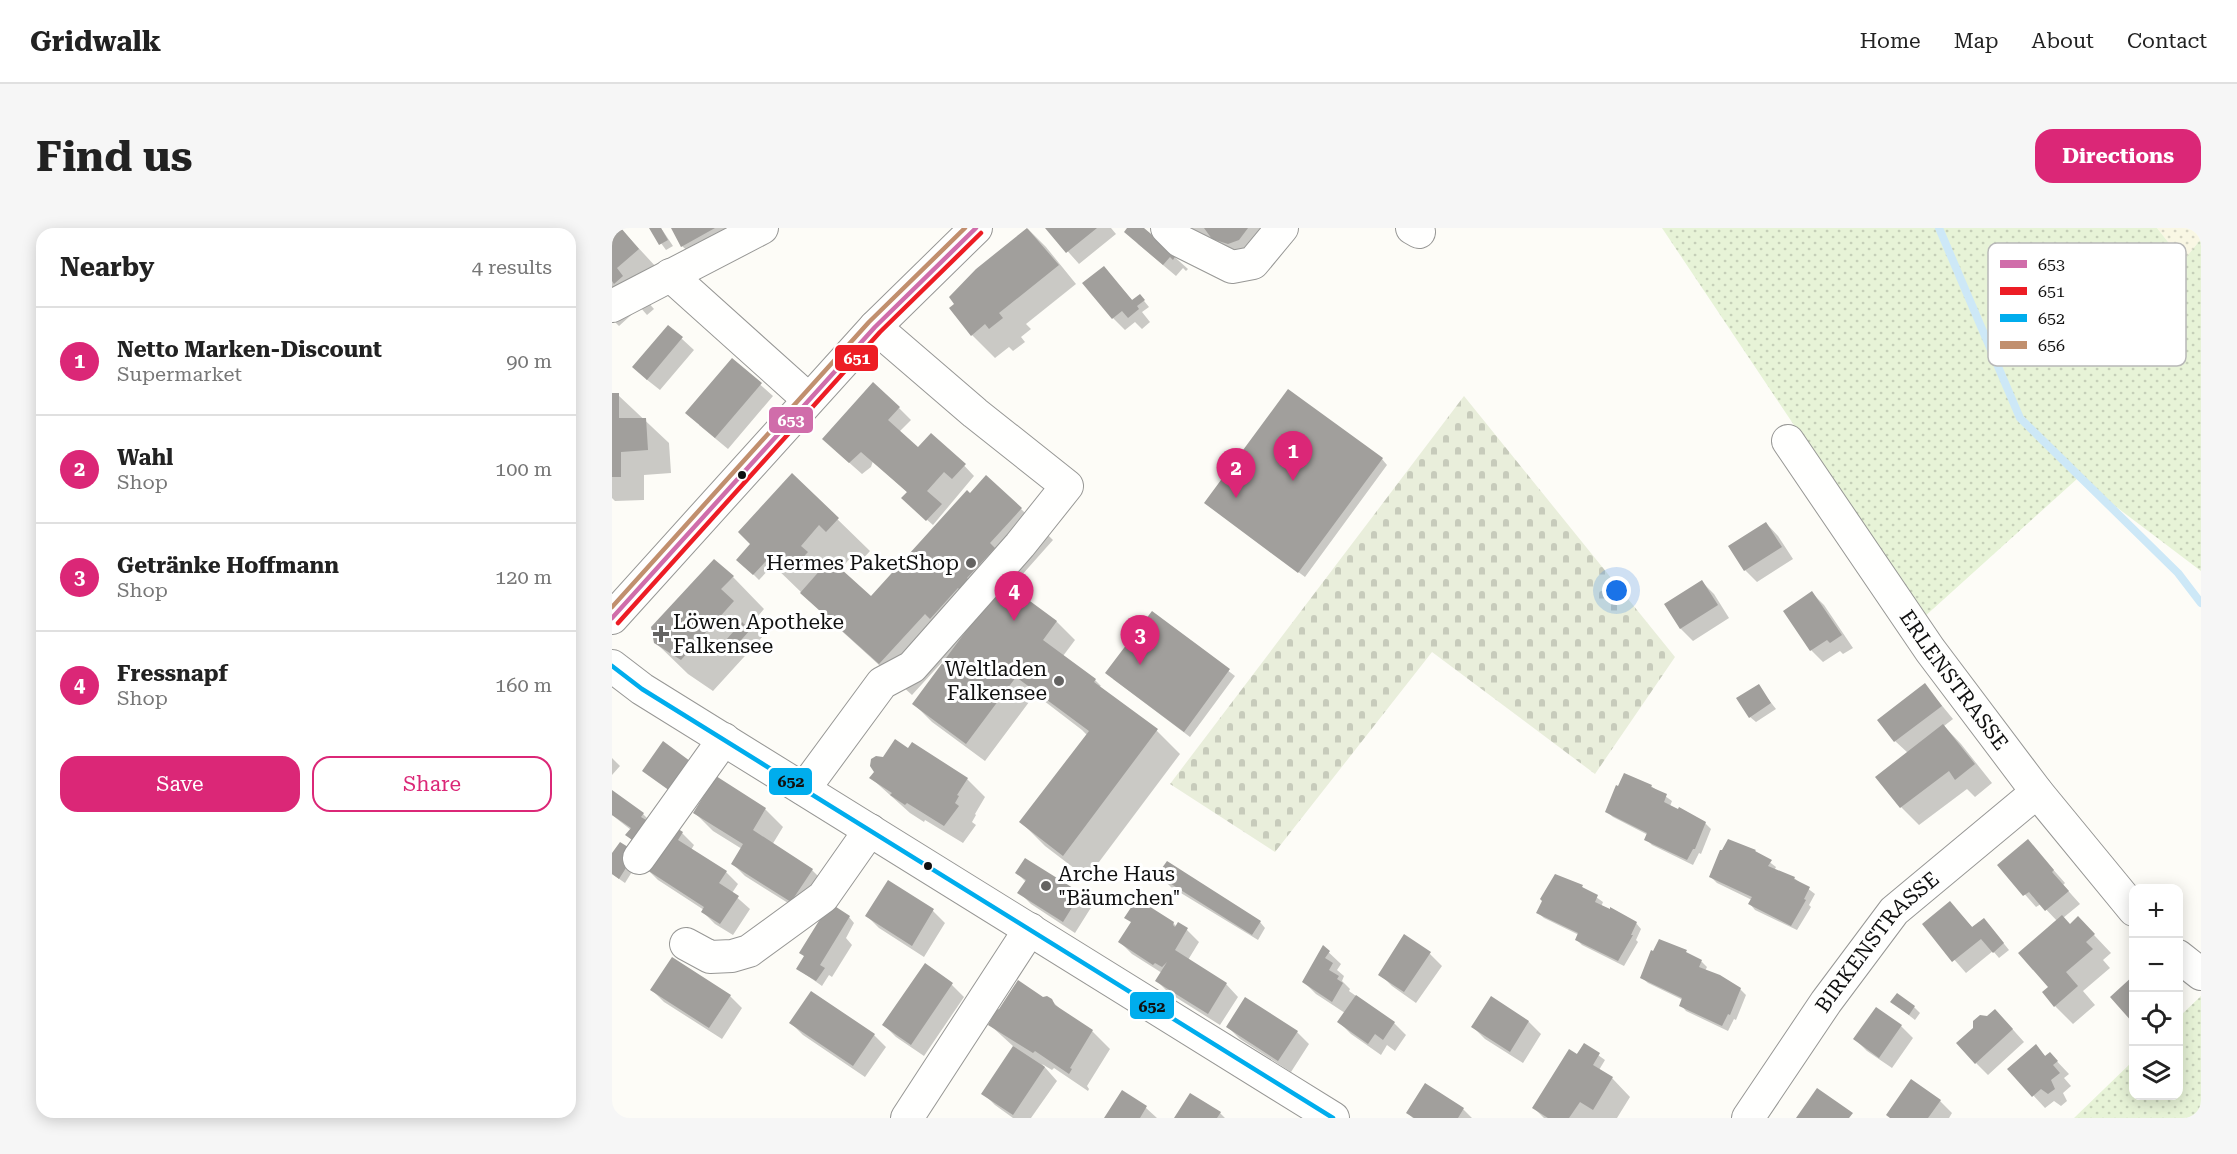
<!DOCTYPE html>
<meta charset="utf-8">
<style>
body{margin:0;font-family:"Roboto Serif",serif;background:#f6f6f6;color:#222}
.controls{position:absolute;right:18px;bottom:18px;display:grid;overflow:hidden;border-radius:12px;box-shadow:0 3px 15px #0003}
.controls button{width:54px;height:54px;display:grid;place-items:center;padding:0;border:0;border-bottom:2px solid #e0e0e0;background:#fff;color:#222;font:30px sans-serif}
.you{position:absolute;left:1005px;top:363px;width:21px;height:21px;margin:-15px;border:4px solid #fff;border-radius:50%;background:#1a73e8;box-shadow:0 0 0 9px #1a73e833}
.badge{display:grid;place-items:center;width:39px;height:39px;border-radius:50%;background:#db2777;color:#fff;font-size:20px;font-weight:700}
.pin{position:absolute;translate:-50% -50px;filter:drop-shadow(0 2px 3px #0008)}
.pin::after{content:'';position:absolute;top:32px;width:21px;height:18px;background:inherit;clip-path:polygon(0 0,100% 0,50% 100%)}
.list{margin:0;padding:0;list-style:none}
h2{display:flex;justify-content:space-between;align-items:center;height:78px;margin:0;padding:0 24px;font-size:26px}
h2 small{font-size:20px;font-weight:400;color:#767676}
.list li{display:grid;grid-template-columns:39px 1fr auto;gap:18px;align-items:center;box-sizing:border-box;height:108px;padding:0 24px;border-top:2px solid #e0e0e0}
.list b{display:block;font-size:22px;white-space:nowrap}
.list p{margin:0;font-size:20px;white-space:nowrap;color:#767676}
.list em{font-size:20px;font-style:normal;color:#767676}
.actions{display:flex;gap:12px;padding:18px 24px}
.actions a{flex:1;padding:14px 0;border:2px solid #db2777;border-radius:18px;text-align:center;font-size:21px;color:#db2777}
.actions .main{background:#db2777;color:#fff}
.icon{flex:none;width:33px;height:33px;fill:none;stroke:currentColor;stroke-width:2;stroke-linecap:round;stroke-linejoin:round}
.map{position:relative;flex:none;width:1589px;height:890px;overflow:hidden;border-radius:18px}
header{display:flex;align-items:center;gap:36px;box-sizing:border-box;height:84px;padding:0 30px;background:#fff;border-bottom:2px solid #e0e0e0}
header strong{font-size:28px}
nav{display:flex;gap:33px;margin-inline-start:auto;font-size:21px}
.intro{display:flex;align-items:center;justify-content:space-between;box-sizing:border-box;height:144px;padding:0 36px}
h1{margin:0;font-size:42px}
.button{padding:15px 27px;border-radius:18px;background:#db2777;color:#fff;font-size:21px;font-weight:700}
main{display:flex;gap:36px;padding:0 36px}
aside{flex:1;background:#fff;border-radius:18px;box-shadow:0 3px 15px #0003}
.map>svg:first-child{display:block}
.farmland{fill:url(#farmland-dots)}
.grass{fill:url(#grass-dots)}
.cemetery{fill:url(#cemetery-stones)}
.shadow{fill:#0003}
.lines{fill:none;stroke-linecap:round;stroke-linejoin:round}
.stream{stroke:#cde8f7;stroke-width:8}
.building{fill:#a19f9c}
.minor-casing{stroke:#979795;stroke-width:34}
.minor{stroke:#fffffe;stroke-width:32}
.bus-1-casing{stroke:#fff;stroke-width:9}
.bus-2-casing{stroke:#fff;stroke-width:9}
.bus-3-casing{stroke:#fff;stroke-width:9}
.bus-4-casing{stroke:#fff;stroke-width:9}
.bus-1{stroke:#d06daa;stroke-width:4.5}
.bus-2{stroke:#ed1d25;stroke-width:4.5}
.bus-3{stroke:#00aded;stroke-width:4.5}
.bus-4{stroke:#c18f6e;stroke-width:4.5}
.bus-dot{fill:#111;stroke:#fff;stroke-width:2}
.poi-dot{fill:#646362;stroke:#fff;stroke-width:2}
.labels{text-anchor:middle;stroke-width:6;stroke-linejoin:round;paint-order:stroke}
.poi-label{font-size:21px;fill:#111;stroke:#fff;text-anchor:end}
.street-label{font-size:21px;fill:#111;stroke:#fff}
.key{fill:#fff;stroke:#b8b8b8;stroke-width:1.5}
.key-label{font-size:16px;fill:#111}
.line-badge{stroke:#fff;stroke-width:2}
.badge-label{font-size:16px;text-anchor:middle;font-weight:bold;fill:#fff}
.pale-badge-label{font-size:16px;text-anchor:middle;font-weight:bold;fill:#111}
</style>
<header>
<strong>Gridwalk</strong>
<nav><a>Home</a><a>Map</a><a>About</a><a>Contact</a></nav>
</header>
<div class="intro"><h1>Find us</h1><a class="button">Directions</a></div>
<main>
<aside>
<h2>Nearby<small>4 results</small></h2>
<ul class="list">
<li><span class="badge">1</span><div><b>Netto Marken-Discount</b><p>Supermarket</p></div><em>90 m</em></li>
<li><span class="badge">2</span><div><b>Wahl</b><p>Shop</p></div><em>100 m</em></li>
<li><span class="badge">3</span><div><b>Getränke Hoffmann</b><p>Shop</p></div><em>120 m</em></li>
<li><span class="badge">4</span><div><b>Fressnapf</b><p>Shop</p></div><em>160 m</em></li>
</ul>
<div class="actions"><a class="main">Save</a><a>Share</a></div>
</aside>
<div class="map">
<svg width="1589" height="890" viewBox="0 0 1589 890">
<defs>
<pattern id="farmland-dots" width="8" height="8" patternUnits="userSpaceOnUse" patternTransform="scale(1.5)"><rect width="8" height="8" fill="#f9f7e4"/><path d="M2 2h.1M6 6h.1" fill="none" stroke="#d4d3c3" stroke-width="1.8" stroke-linecap="round"/></pattern>
<pattern id="grass-dots" width="8" height="8" patternUnits="userSpaceOnUse" patternTransform="scale(1.5)"><rect width="8" height="8" fill="#e7f3d7"/><path d="M2 2h.1M6 6h.1" fill="none" stroke="#c5cfb8" stroke-width="1.8" stroke-linecap="round"/></pattern>
<pattern id="cemetery-stones" width="16" height="16" patternUnits="userSpaceOnUse" patternTransform="scale(1.5)"><rect width="16" height="16" fill="#e9eedb"/><path d="M2 7V4a2 2 0 0 1 4 0v3zM10 15v-3a2 2 0 0 1 4 0v3z" fill="#c7cbbb"/></pattern>
</defs>
<rect width="100%" height="100%" fill="#fdfcf7"/>
<!-- farmland -->
<path class="farmland" d="M1545 0H1589V11L1571 33Z"/>
<!-- grass -->
<path class="grass" d="M1050 0H1545L1571 33 1589 11V343L1466 250 1311 390Z
M1589 768V890H1462L1521 833 1522 868H1566L1567 789Z"/>
<!-- cemetery -->
<path class="cemetery" d="M852 168 1063 429 983 546 820 424 663 624 558 556Z"/>
<!-- shadow -->
<path class="shadow" d="M0 0H8L58 54 35 73 42 81 35 87 28 79 7 98 0 91Z
M38 0H49L61 18 54 22Z
M61 0H113L118 10 83 30 70 18Z
M435 0H499L504 6 467 36Z
M517 0H530L576 41 574 43 571 40 564 48 526 16Z
M569 0H666L651 35Z
M416 1 434 19 464 56 414 96 419 101 409 109 413 114 401 123 397 119 383 130 360 107 345 76 365 42Z
M492 40 521 73 528 68 537 79 530 84 538 94 530 101 523 94 513 102 501 90Z
M57 99 82 122 48 162 34 151Z
M120 132 161 168 116 221 87 197Z
M0 167H6L57 215 59 245 32 247V272L3 273 0 270Z
M287 180 299 192 287 204 306 221 346 231 362 248 321 297 297 276 296 265 261 233 259 239 250 246 224 223Z
M770 231 775 237 693 349 594 275Z
M180 247 258 323 247 335 240 328 228 342 259 370 409 281 441 312 409 348 413 353 403 364 445 394 463 412 451 428 483 452 489 458 487 459 545 503 568 526 475 650 433 618 409 594 475 507 470 502 423 466 373 533 320 494 302 476 332 435 331 433 300 467 222 396 161 337 147 352 132 337 140 316Z
M1154 295 1166 308 1181 331 1145 354 1133 342Z
M121 349 152 381 141 394 153 406 101 463 76 446 43 414Z
M1090 354 1102 366 1117 390 1081 413 1069 401 1054 377Z
M1200 365 1212 377 1241 420 1231 426 1228 423 1211 434 1199 422Z
M541 385 623 448 578 509 501 451Z
M1313 457 1341 491 1332 498 1349 516 1380 555 1363 569 1355 561 1307 597 1289 579 1265 549 1296 525 1283 513Z
M1146 458 1164 481 1144 494 1138 489Z
M297 522 355 551 373 569 363 586 364 587 360 594 364 597 351 615 313 592 312 594 298 585 259 550 272 531Z
M0 530 8 538 0 547Z
M104 550 153 581 171 599 160 617 200 642 212 654 192 685 133 648 121 636 130 621 101 603 83 585Z
M1039 558 1060 573 1058 578 1093 595 1099 601 1089 626 1087 625 1081 637 1040 617 1034 611 1036 607 1001 589 995 584 1007 560Z
M0 564 31 586 43 598 70 605 82 617 79 622 114 644 126 656 120 665 138 681 121 707 103 696 91 684 92 682 46 652 34 640 21 613 15 607 19 602 0 587Z
M1117 613 1143 623 1164 639 1162 643 1182 650 1203 666 1197 677 1199 679 1185 702 1143 682 1138 676 1140 672 1105 655 1099 649Z
M1416 613 1453 655 1451 657 1468 676 1451 690 1458 698 1466 690 1499 725 1491 732 1498 740 1471 763 1483 777 1461 796 1443 778 1432 764 1438 759 1446 694 1429 676 1424 679 1387 637Z
M0 627 28 631 13 655 0 646Z
M405 645 468 666 480 678 463 705 419 676 407 664 414 654Z
M547 647 648 694 653 700 646 712 559 659Z
M276 654 321 683 333 695 312 729 267 700 255 688Z
M970 659 991 674 989 679 1024 695 1029 701 1024 712 1026 714 1012 738 970 717 965 712 967 707 932 690 926 685Z
M1338 675 1361 700 1377 697 1397 722 1387 730 1381 723 1354 745 1312 697Z
M529 681 561 695 565 699 567 696 575 702 587 714 576 732 614 756 626 769 608 797 557 765 545 753 550 745 520 726 508 714Z
M237 689 242 695 234 710 240 717 220 749 217 747 210 758 186 741Z
M793 708 818 726 830 738 804 775 780 758 768 746Z
M711 719 729 736 725 742 732 748 730 753 738 761 737 763 782 795 794 807 783 823 775 817 769 827 739 806 727 794 733 785 704 766 692 754Z
M1064 719 1090 734 1095 739 1093 743 1128 761 1134 767 1124 792 1122 791 1116 803 1074 783 1069 777 1071 772 1036 755 1030 750 1042 725Z
M313 737 340 757 352 769 312 828 284 809 272 797Z
M1522 750V792L1500 769Z
M40 762 118 768 130 780 110 811 52 774Z
M200 766 262 807 274 819 253 849 191 807 179 795Z
M879 770 917 794 929 806 911 835 873 811 861 799Z
M430 771 439 772 453 786 480 803 498 821 475 858 477 861 476 863 442 840 440 842 430 836 445 853 419 890H401L383 877 371 865 402 819 378 797Z
M1280 774 1302 779 1308 785 1303 792Z
M1395 795 1412 814 1376 847 1364 835Z
M1289 798 1301 810 1280 840 1255 823 1243 811Z
M616 799 685 804 697 816 679 844 628 811Z
M972 817 993 832 987 842 1000 850 1018 869 1005 890H932L922 880Z
M1424 818 1434 829 1438 826 1457 846 1452 850 1459 858 1451 865 1455 873 1449 878 1442 873 1433 880 1397 841Z
M511 864 534 880 545 890H494Z
M579 867 608 885 613 890H564Z
M1328 873 1340 885 1337 890H1278Z
M851 881 860 890H801L796 885Z"/>
<g class="lines">
<!-- stream -->
<path class="stream" d="M1327 0 1408 190 1566 345 1589 375"/>
</g>
<!-- building -->
<path class="building" d="M0 0H9L27 21 5 40 11 48 2 56 0 53Z
M37 0H49L56 12 47 17Z
M59 0H103L69 19Z
M415 0 447 37 387 85 391 90 377 101 373 96 359 108 337 80 342 76 337 69 364 41Z
M433 0H485L454 25Z
M515 0H532L564 27 561 32 558 29 551 37 512 4Z
M592 0H636L627 12 616 16 600 11Z
M492 38 520 72 528 66 533 72 525 78 527 81 516 90 510 83 500 91 470 55Z
M56 97 71 109 35 152 20 139Z
M120 130 150 155 103 210 73 185Z
M261 154 288 179 276 192 306 219 319 205 354 236 340 251 332 244 315 263 330 276 314 293 289 270 295 264 249 224 237 235 210 211Z
M676 161 771 230 686 345 592 275Z
M0 165H7V190H34L36 222 9 224V249H0Z
M180 245 227 290 214 304 207 297 189 318 196 324 186 335 179 328 167 342 155 332 141 347 124 332 138 316 126 304Z
M374 247 410 280 378 315 383 320 355 350 357 352 349 363 346 360 318 391 313 386 267 436 188 365 218 331 259 368 355 262 358 265Z
M1154 294 1170 319 1132 343 1116 318Z
M102 331 122 348 109 361 122 373 69 432 42 415 39 399Z
M1090 352 1106 377 1068 401 1052 376Z
M391 353 445 393 431 412 484 451 482 454 546 501 451 628 407 594 477 503 404 449 354 516 300 476Z
M1200 363 1230 407 1218 415 1215 412 1198 423 1171 383Z
M540 383 618 441 572 504 493 445Z
M130 394 138 402 123 419 114 412Z
M1313 455 1330 478 1282 514 1265 492Z
M1147 456 1159 475 1137 490 1124 470Z
M1331 496 1363 536 1343 552 1337 543 1288 580 1263 549Z
M283 511 296 520 300 514 356 550 345 567 347 568 343 575 347 578 332 598 295 575 293 577 278 567 280 565 257 550 262 544 258 538 259 531 264 528 271 529Z
M51 513 86 539 65 568 30 543Z
M1012 545 1040 557 1039 559 1055 566 1052 574 1066 581 1067 579 1094 594 1083 621H1081L1075 632 1032 612 1035 605 993 584 1004 557 1006 558Z
M104 548 154 580 141 602 201 641 179 674 119 636 131 616 81 585Z
M0 562 32 585 29 589 44 598 29 618 13 607 19 600 0 587Z
M60 597 71 604 66 612 115 643 107 655 127 668 108 696 89 684 92 679 32 640Z
M1116 611 1144 622 1143 623 1160 632 1156 638 1183 649 1182 651 1198 659 1192 671 1194 672 1179 698 1136 676 1140 669 1097 649 1108 622H1110Z
M1416 611 1442 642 1440 644 1457 663 1433 683 1417 664 1411 668 1385 637Z
M8 614 24 624 7 651 0 646V625Z
M413 630 469 665 451 694 405 665 414 652 403 645Z
M555 633 649 693 640 707 545 647Z
M943 646 971 657 970 659 986 667 983 674 998 681V679L1025 694 1019 707H1021L1006 733 963 712 966 705 924 685 930 673 928 671Z
M276 652 322 681 300 718 253 688Z
M1338 673 1360 699 1372 690 1392 715 1381 725 1369 711 1340 734 1310 696Z
M218 675 238 688 208 737 213 740 204 753 184 741 192 728 187 725Z
M522 675 529 679 532 675 562 694 561 697 563 699 566 694 576 700 563 722 615 755 596 786 543 753 555 734 550 739 543 735 541 737 506 714 519 694 512 690Z
M1450 687 1458 696 1466 688 1483 706 1474 714 1481 721 1454 744 1466 758 1442 779 1430 764 1436 759 1406 725Z
M792 706 819 724 792 764 766 747Z
M1047 711 1075 722 1074 724 1090 732 1087 739 1108 747 1129 760 1118 787 1116 786 1110 798 1067 778 1070 770 1028 750 1039 722 1041 723Z
M711 717 718 723 713 730 721 735 717 742 727 748 725 751 731 755 720 774 690 754Z
M60 729 119 767 97 800 38 762Z
M313 735 341 755 299 817 270 797Z
M1521 748V795L1498 769Z
M406 752 431 769 435 768 440 771 443 777 481 802 458 840 460 841 457 846 423 823 421 825 376 797 384 782 387 781Z
M199 763 263 806 241 838 177 795Z
M1285 765 1303 778 1297 787 1278 774Z
M744 767 783 794 771 812 763 806 756 816 725 794Z
M879 768 917 793 898 824 859 799Z
M633 769 686 803 666 833 614 799Z
M1264 779 1290 797 1267 830 1241 811Z
M1383 781 1401 801 1363 836 1344 815 1361 800V793L1368 787 1375 788Z
M972 815 988 825 981 837 1001 849 981 882 968 874 957 890H936L920 880 957 821 965 826Z
M1424 816 1433 828 1438 824 1446 833 1441 837 1448 845 1439 852 1443 861 1436 866 1429 861 1420 869 1395 841Z
M401 818 433 839 401 887 369 866Z
M1299 851 1329 872 1316 890H1278L1274 887Z
M813 855 852 880 846 890H802L794 885Z
M1205 860 1241 885 1237 890H1184Z
M510 862 535 878 528 890H492Z
M578 865 609 884 605 890H562Z"/>
<g class="lines">
<!-- minor casing -->
<g class="minor-casing">
<g id="minor">
<path d="M555 0 568 13 620 39 641 35 670 0"/>
<path d="M800 0 807 4"/>
<path d="M58 47 196 171"/>
<path d="M0 78 150 0"/>
<path id="s1" d="M1176 213 1318 422 1425 564 1522 682"/>
<path d="M0 390 263 99 364 0"/>
<path d="M0 438 30 461 721 890"/>
<path d="M192 561 270 455 300 439 408 317 455 258 363 185 263 99"/>
<path d="M27 630 112 511"/>
<path d="M74 716 98 729 120 728 137 723 211 669 258 602"/>
<path d="M1566 728 1589 746"/>
<path d="M295 890 418 701"/>
<path id="s2" d="M1136 890 1214 774 1282 683 1425 564"/>
</g>
</g>
<!-- minor -->
<use href="#minor" class="minor"/>
<!-- bus-1 casing -->
<g class="bus-1-casing">
<path id="bus-1" d="M0 390 263 99 364 0"/>
</g>
<!-- bus-2 casing -->
<g class="bus-2-casing">
<path id="bus-2" d="M6 395 268 104 369 5"/>
</g>
<!-- bus-3 casing -->
<g class="bus-3-casing">
<path id="bus-3" d="M0 438 30 461 721 890"/>
</g>
<!-- bus-4 casing -->
<g class="bus-4-casing">
<path id="bus-4" d="M0 379 257 94 353 0"/>
</g>
<!-- bus-1 -->
<use href="#bus-1" class="bus-1"/>
<!-- bus-2 -->
<use href="#bus-2" class="bus-2"/>
<!-- bus-3 -->
<use href="#bus-3" class="bus-3"/>
<!-- bus-4 -->
<use href="#bus-4" class="bus-4"/>
</g>
<!-- markers -->
<g class="bus-dot">
<circle cx="130" cy="247" r="5"/>
<circle cx="316" cy="638" r="5"/>
</g>
<g class="poi-dot">
<circle cx="359" cy="335" r="6"/>
<path d="M46 397h6v6h6v6h-6v6h-6v-6h-6v-6h6z"/>
<circle cx="447" cy="453" r="6"/>
<circle cx="434" cy="658" r="6"/>
</g>
<g class="labels">
<!-- poi labels -->
<g class="poi-label">
<text x="347" y="342">Hermes PaketShop</text>
<text x="61" y="401" text-anchor="start">Löwen Apotheke<tspan x="61" dy="24">Falkensee</tspan></text>
<text x="435" y="448">Weltladen<tspan x="435" dy="24">Falkensee</tspan></text>
<text x="446" y="653" text-anchor="start">Arche Haus<tspan x="446" dy="24">"Bäumchen"</tspan></text>
</g>
<!-- street labels -->
<g class="street-label">
<text dy="7" stroke="none"><textPath href="#s1" startOffset="291">ERLENSTRASSE</textPath></text>
<text dy="7" stroke="none"><textPath href="#s2" startOffset="219">BIRKENSTRASSE</textPath></text>
</g>
</g>
<!-- legend -->
<rect x="1376" y="15" width="198" height="123" rx="9" class="key"/>
<rect x="1388" y="32" width="27" height="8" fill="#d06daa"/>
<rect x="1388" y="59" width="27" height="8" fill="#ed1d25"/>
<rect x="1388" y="86" width="27" height="8" fill="#00aded"/>
<rect x="1388" y="113" width="27" height="8" fill="#c18f6e"/>
<g class="key-label">
<text x="1426" y="42">653</text>
<text x="1426" y="69">651</text>
<text x="1426" y="96">652</text>
<text x="1426" y="123">656</text>
</g>
<g class="line-badge">
<rect x="222" y="116" width="45" height="28" rx="6" fill="#ed1d25"/>
<rect x="156" y="178" width="46" height="28" rx="6" fill="#d06daa"/>
<rect x="156" y="539" width="45" height="29" rx="6" fill="#00aded"/>
<rect x="517" y="763" width="46" height="29" rx="6" fill="#00aded"/>
</g>
<g class="badge-label">
<text x="245" y="136">651</text>
<text x="179" y="198">653</text>
</g>
<g class="pale-badge-label">
<text x="179" y="559">652</text>
<text x="540" y="784">652</text>
</g>
</svg>
<div class="controls">
<button>+</button>
<button>−</button>
<button><svg class="icon" aria-label="locate" viewBox="0 0 24 24"><circle cx="12" cy="12" r="6"/><path d="M12 2v4M12 18v4M2 12h4M18 12h4"/></svg></button>
<button><svg class="icon" aria-label="layers" viewBox="0 0 24 24"><path d="M12 4l9 5-9 5-9-5zM3 14l9 5 9-5"/></svg></button>
</div>
<div class="you"></div>
<div class="pin badge" style="left:681px;top:253px">1</div>
<div class="pin badge" style="left:624px;top:270px">2</div>
<div class="pin badge" style="left:528px;top:437px">3</div>
<div class="pin badge" style="left:402px;top:393px">4</div>
</div>
</main>
